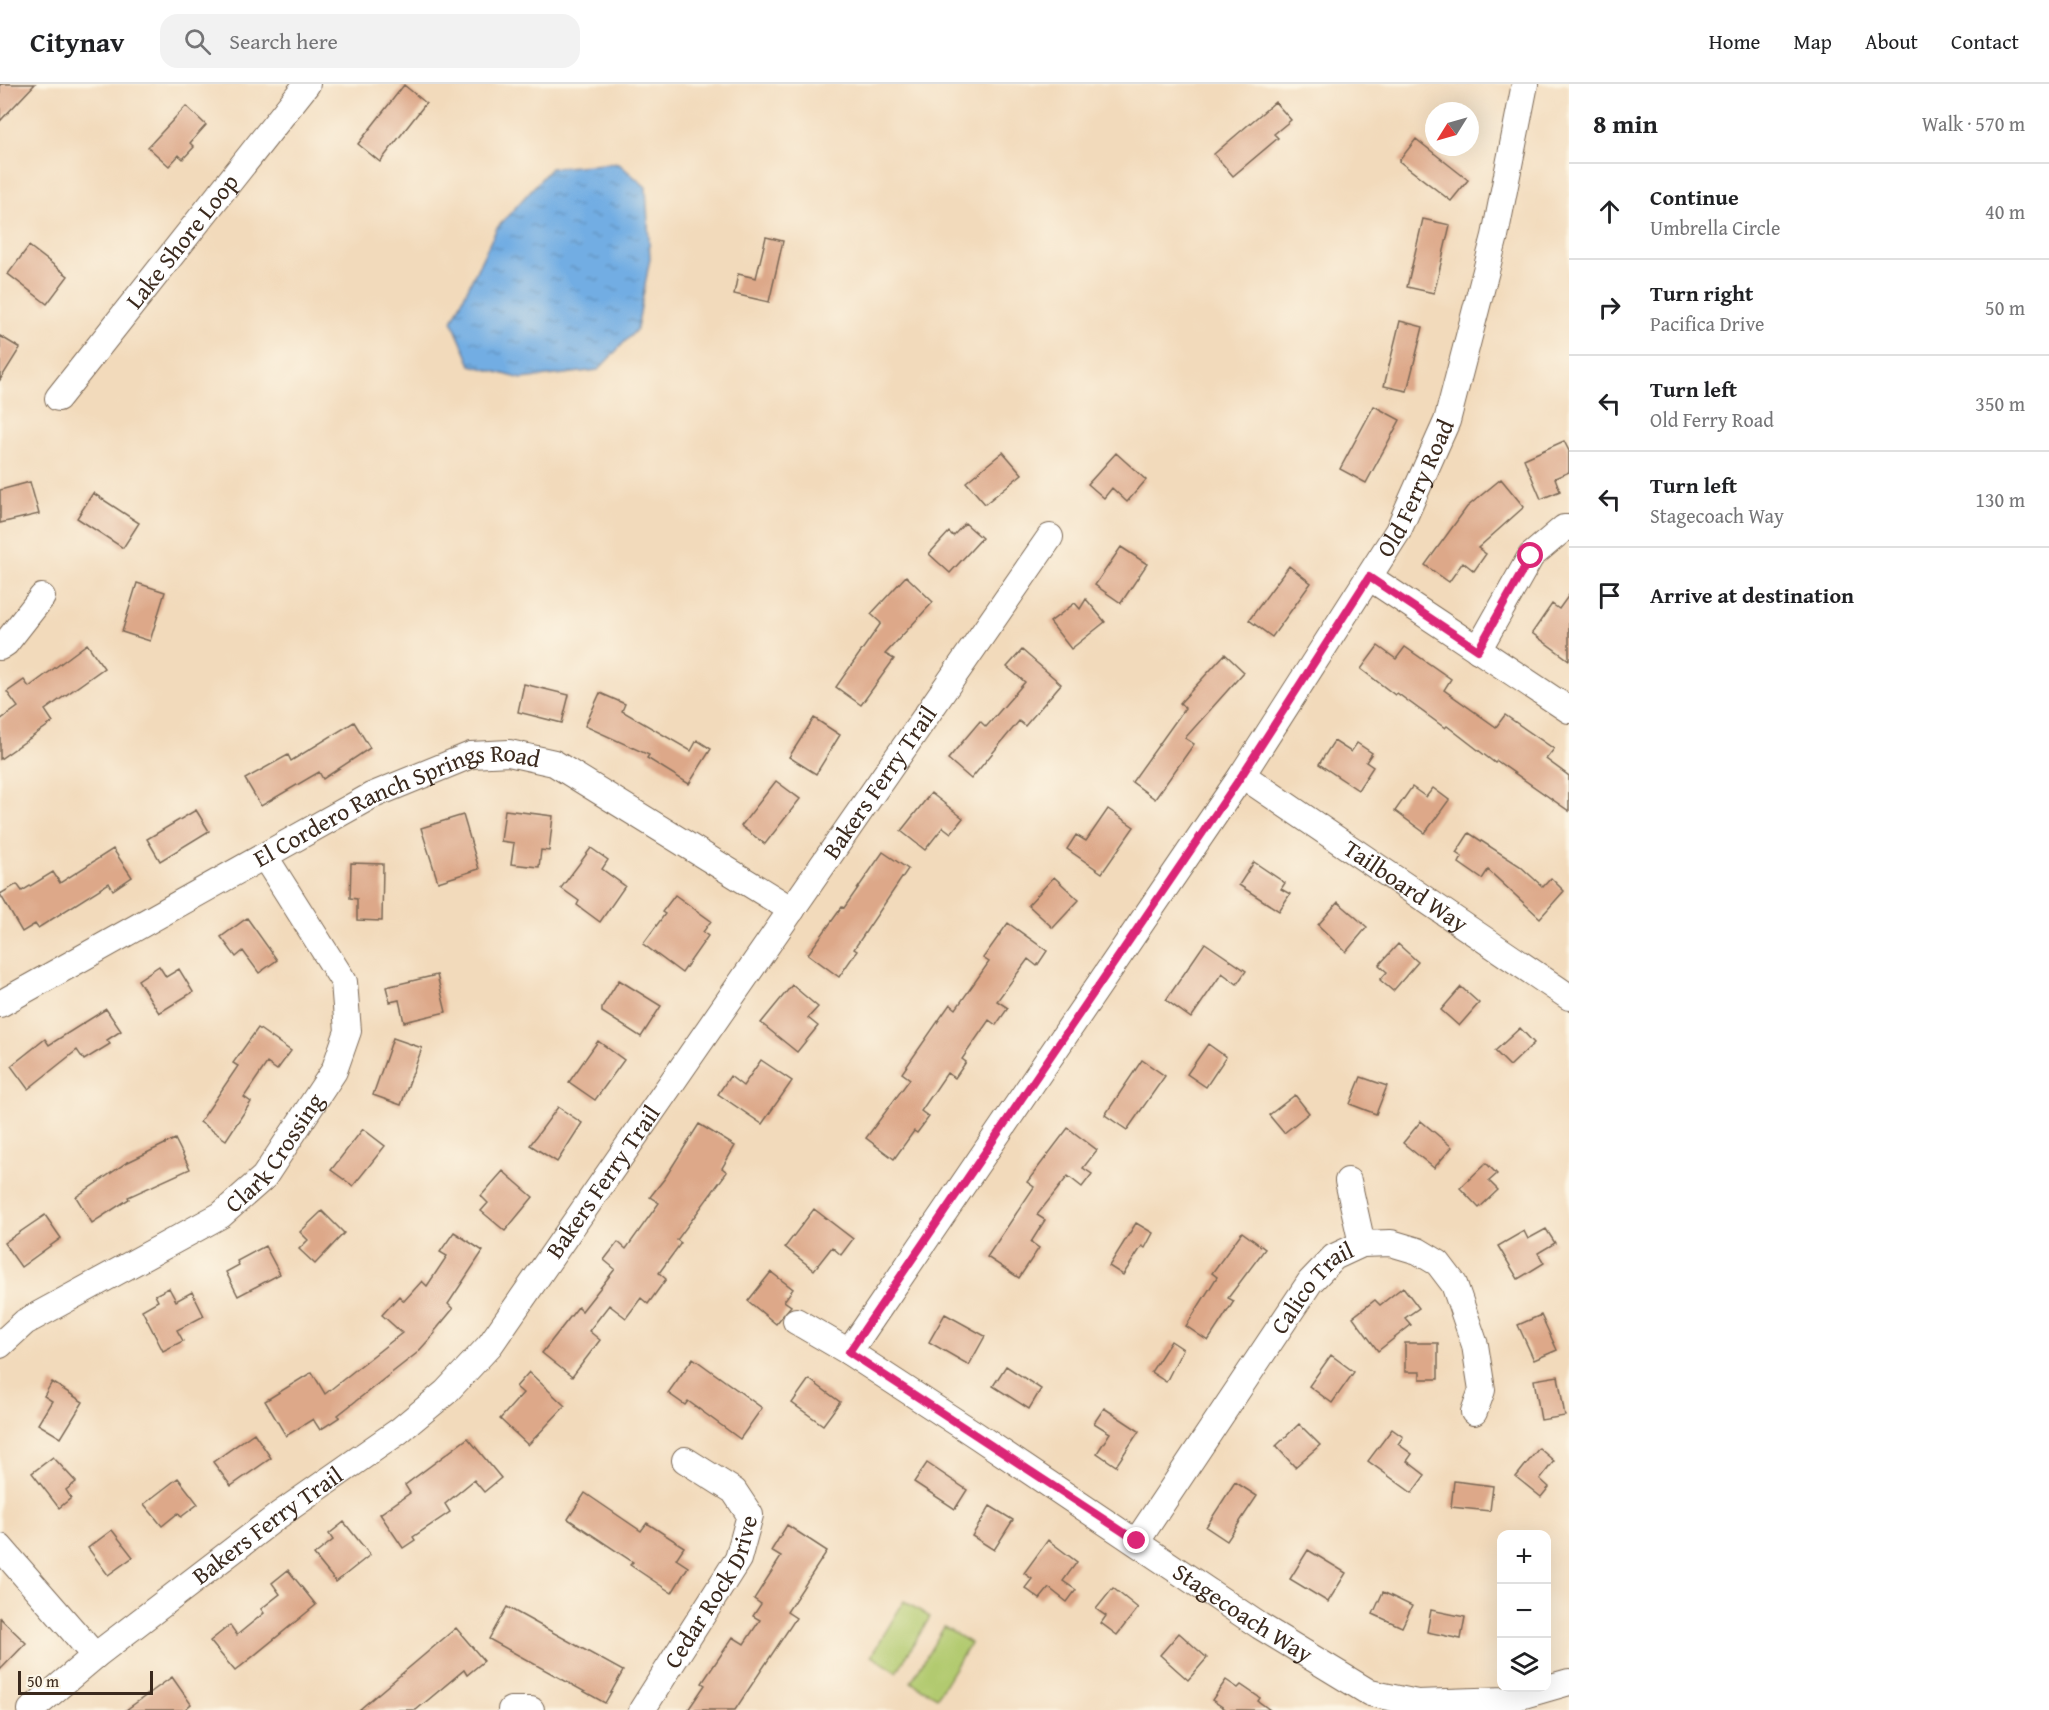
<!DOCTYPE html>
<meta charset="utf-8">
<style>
body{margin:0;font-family:"Gentium Book Plus",serif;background:#f2f2f2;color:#202124}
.controls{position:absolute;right:18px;bottom:18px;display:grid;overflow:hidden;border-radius:12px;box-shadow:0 6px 24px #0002}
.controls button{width:54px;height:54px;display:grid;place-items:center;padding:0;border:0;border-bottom:2px solid #e0e0e0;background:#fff;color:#202124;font:30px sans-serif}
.compass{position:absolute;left:1425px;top:18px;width:54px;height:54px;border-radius:50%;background:#fff;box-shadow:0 6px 24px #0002;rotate:233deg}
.scale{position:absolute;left:18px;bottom:15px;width:135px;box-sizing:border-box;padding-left:6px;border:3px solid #3b2a1e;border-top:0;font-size:16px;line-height:21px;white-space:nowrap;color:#3b2a1e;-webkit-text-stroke:4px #fcf5e5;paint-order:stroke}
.stop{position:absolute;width:18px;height:18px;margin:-14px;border:4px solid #db2777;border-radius:50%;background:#fff}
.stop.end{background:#db2777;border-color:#fff;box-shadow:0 2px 6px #0008}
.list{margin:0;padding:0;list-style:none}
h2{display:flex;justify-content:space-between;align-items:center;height:78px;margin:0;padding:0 24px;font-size:26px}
h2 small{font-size:20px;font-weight:400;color:#757577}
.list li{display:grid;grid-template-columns:39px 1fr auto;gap:18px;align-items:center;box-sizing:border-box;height:96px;padding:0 24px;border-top:2px solid #e0e0e0}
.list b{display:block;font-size:22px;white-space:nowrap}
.list p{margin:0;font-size:20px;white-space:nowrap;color:#757577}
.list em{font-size:20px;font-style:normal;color:#757577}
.icon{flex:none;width:33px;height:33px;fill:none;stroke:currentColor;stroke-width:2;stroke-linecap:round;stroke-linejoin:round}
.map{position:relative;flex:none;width:1569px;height:1626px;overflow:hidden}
header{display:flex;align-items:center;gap:36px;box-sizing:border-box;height:84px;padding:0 30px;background:#fff;border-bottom:2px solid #e0e0e0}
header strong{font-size:28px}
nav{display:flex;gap:33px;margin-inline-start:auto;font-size:21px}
.search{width:420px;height:54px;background:#f2f2f2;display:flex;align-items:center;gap:15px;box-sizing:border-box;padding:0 21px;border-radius:18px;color:#757577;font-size:22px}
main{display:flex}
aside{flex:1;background:#fff}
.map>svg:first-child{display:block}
.garden{fill:#b2ca6f;stroke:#767a46;stroke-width:1.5}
.water{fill:url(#water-ripples);stroke:#566c80;stroke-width:1.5}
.building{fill:#dda889}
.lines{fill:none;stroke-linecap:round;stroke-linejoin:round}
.minor-casing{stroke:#7b6855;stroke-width:28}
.minor{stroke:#fff;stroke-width:26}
.route{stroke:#db2777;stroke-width:8}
.labels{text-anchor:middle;stroke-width:4.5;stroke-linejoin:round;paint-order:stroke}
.street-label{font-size:24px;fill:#3b2a1e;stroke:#fcf5e5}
</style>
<header>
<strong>Citynav</strong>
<div class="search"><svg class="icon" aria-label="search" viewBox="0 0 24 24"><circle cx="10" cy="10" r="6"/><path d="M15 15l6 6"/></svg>Search here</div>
<nav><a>Home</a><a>Map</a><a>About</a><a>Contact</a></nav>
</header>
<main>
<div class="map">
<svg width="1569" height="1626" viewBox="0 0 1569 1626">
<defs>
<pattern id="water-ripples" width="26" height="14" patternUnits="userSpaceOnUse" patternTransform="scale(1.5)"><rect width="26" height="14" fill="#72ade3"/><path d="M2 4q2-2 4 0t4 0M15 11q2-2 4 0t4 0" fill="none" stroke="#5f8db7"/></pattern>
</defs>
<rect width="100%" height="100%" fill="#fcf5e5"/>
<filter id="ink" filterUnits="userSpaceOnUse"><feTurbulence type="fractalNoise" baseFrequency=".0167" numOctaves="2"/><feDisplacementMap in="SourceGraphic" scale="12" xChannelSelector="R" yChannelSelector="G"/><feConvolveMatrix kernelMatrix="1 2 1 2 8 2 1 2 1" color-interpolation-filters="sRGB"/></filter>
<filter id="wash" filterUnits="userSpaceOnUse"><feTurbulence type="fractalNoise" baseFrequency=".008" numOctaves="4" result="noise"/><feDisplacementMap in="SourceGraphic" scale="24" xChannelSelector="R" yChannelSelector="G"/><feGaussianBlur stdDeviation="1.35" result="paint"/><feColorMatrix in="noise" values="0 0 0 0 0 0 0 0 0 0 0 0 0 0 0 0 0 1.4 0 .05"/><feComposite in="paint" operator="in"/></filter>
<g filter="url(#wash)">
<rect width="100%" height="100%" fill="#f2dabb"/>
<!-- garden -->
<path class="garden" d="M904 1517 930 1533 897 1588 871 1572Z
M944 1543 970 1559 937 1613 911 1598Z"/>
<!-- water -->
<path class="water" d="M618 79 646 103 650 174 637 245 598 286 522 295 471 281 452 237 497 144 551 84Z"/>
<g id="blocks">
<!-- building -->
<path class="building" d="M0 0H35L0 37Z
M404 1 426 19 380 78 358 60Z
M1275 18 1291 36 1274 50 1278 54 1233 92 1214 70Z
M186 22 206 41 190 59 194 63 183 75 179 71 169 82 148 63Z
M1416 55 1468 96 1451 117 1399 77Z
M1423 135 1450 141 1434 209 1407 203Z
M766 153 783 157 769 218 734 210 738 190 756 194Z
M29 162 68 192 47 220 8 190Z
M1400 237 1423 243 1407 307 1384 302Z
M0 252 20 264 0 296Z
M1374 322 1400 336 1366 399 1340 385Z
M1564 357 1569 367V388L1555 394 1560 407 1541 415 1524 375Z
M1003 368 1022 390 985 420 966 398Z
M1116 369 1146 396 1127 418 1112 404 1104 414 1088 400Z
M1501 395 1524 423 1478 464 1486 470 1474 487 1463 478 1449 498 1425 481 1467 423Z
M30 398 39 430 0 439V406Z
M93 409 139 439 123 464 77 434Z
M965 439 982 454 950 489 929 470 949 448 953 452Z
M1121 463 1147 480 1121 519 1095 501Z
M1289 482 1311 499 1272 553 1249 536Z
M906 492 933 518 885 570 894 575 861 621 836 603 881 539 871 530Z
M137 499 165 508 150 557 122 548Z
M1569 511V576L1532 549 1552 520 1559 525Z
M1086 515 1105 538 1071 565 1050 538 1075 519 1080 525Z
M87 560 104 584 45 626 53 638 0 675V636L18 623 7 608 24 596 29 603Z
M1378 562 1396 575 1405 563 1451 595 1444 606 1496 643 1505 631 1554 665 1546 675 1569 692V727L1497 677 1495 679 1447 642 1445 644 1397 609 1395 611 1361 585Z
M1022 566 1061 600 1025 642 1019 637 971 695 948 675 980 637 986 643 1025 598 1007 583Z
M1225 570 1244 588 1185 654 1194 660 1155 715 1132 698 1185 624 1180 619Z
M524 600 569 611 562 639 518 628Z
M600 609 625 620 622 627 691 667 697 656 711 665 689 700 647 674 649 671 585 642Z
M814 634 840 651 816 690 789 673Z
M354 638 370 664 323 695 319 688 261 722 245 695 288 671 291 677Z
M1334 657 1351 668 1357 659 1372 669 1366 678 1373 683 1358 706 1319 680Z
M776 697 800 715 765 760 741 742Z
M1412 703 1426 713 1433 704 1449 716 1425 749 1395 727Z
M931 709 963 734 951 749 943 743 925 766 901 747Z
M1108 725 1134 743 1102 789 1067 765 1076 751 1086 757Z
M196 726 209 747 160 777 147 755Z
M505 726 553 732 549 767 541 766 539 783 511 780 514 759 501 757Z
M463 731 479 785 438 798 421 744Z
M1469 749 1520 782 1543 803 1551 794 1564 807 1540 834 1488 786 1482 795 1459 779 1462 773 1456 769Z
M591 764 608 776 602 785 625 802 600 838 577 821 579 817 561 804Z
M113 765 132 793 113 806 109 799 38 844 35 840 22 848 0 810 17 800 22 807 53 788 60 799Z
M883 768 908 785 854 865 857 867 839 893 808 870 842 823 844 824Z
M1254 778 1285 799 1281 805 1290 810 1279 827 1239 801Z
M351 779 383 780 382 837 357 836V815L350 814Z
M1054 793 1079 816 1053 844 1028 821Z
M675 811 711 837 703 848 708 852 682 889 643 860 665 830 662 828Z
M1338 818 1367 843 1346 868 1318 841Z
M247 834 277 876 259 889 243 867 236 873 221 853Z
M1008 839 1047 867 1037 882 1028 875 997 917 1008 924 996 941 989 936 962 975 966 978 955 994 947 989 921 1027 929 1033 917 1049 914 1047 894 1075 866 1054 910 995 902 989 950 920 956 925 989 878 983 874Z
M1205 859 1246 887 1237 900 1222 889 1191 934 1166 916Z
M1398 860 1418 878 1393 907 1380 896 1387 888 1379 881Z
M159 882 166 893 179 885 193 908 159 929 138 896Z
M437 891 446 928 404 938 399 916 390 918 386 903Z
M619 896 661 922 641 953 602 928V923Z
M792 901 818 923 808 934 818 942 797 968 761 939Z
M1461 903 1479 919 1459 942 1441 926Z
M106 925 121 947 107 956 110 960 84 976 77 966 28 1005 11 982 45 955 49 961Z
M258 944 291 967 277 986 267 979 244 1013 251 1018 226 1056 200 1038 238 982 233 979Z
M1520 944 1534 959 1510 982 1495 967Z
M393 954 422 964 401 1021 373 1011Z
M598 957 624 976 595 1016 569 998Z
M1208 960 1226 973 1206 1003 1187 990Z
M761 976 792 997 762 1040 718 1010 730 992 743 1002Z
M1142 976 1165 992 1127 1046 1105 1031Z
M1361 993 1387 1002 1376 1030 1350 1020Z
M1295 1011 1309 1029 1284 1049 1269 1031Z
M558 1023 582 1039 557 1078 530 1061Z
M1421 1037 1452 1063 1434 1084 1403 1059Z
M699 1040 735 1062 722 1084 727 1088 677 1156 681 1159 659 1189 666 1195 648 1220 641 1214 626 1234 609 1221 589 1247 600 1256 572 1293 542 1269 578 1223 582 1227 615 1185 604 1176 618 1158 626 1165 659 1119 650 1113 665 1094Z
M1068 1044 1097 1066 1083 1084 1092 1090 1082 1103 1068 1092 1037 1131 1045 1136 1031 1158 1039 1164 1019 1194 987 1173 1034 1103 1027 1098Z
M363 1045 385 1062 353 1102 331 1086Z
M175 1055 190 1085 128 1113 129 1115 92 1139 76 1113 126 1079Z
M1486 1079 1497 1090 1489 1097 1498 1106 1479 1124 1460 1104Z
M503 1087 533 1113 505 1147 481 1127 488 1119 481 1112Z
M814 1125 853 1155 841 1171 832 1163 814 1186 785 1163Z
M322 1127 344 1149 315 1180 299 1165 308 1156 300 1148Z
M45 1131 61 1154 21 1183 4 1159Z
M1136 1139 1153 1149 1145 1164 1142 1162 1123 1191 1109 1182Z
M1546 1145 1555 1159 1538 1169 1544 1179 1518 1195 1498 1162 1524 1147 1528 1155Z
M454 1148 483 1167 448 1220 453 1225 434 1248 435 1249 417 1269 338 1331 340 1333 320 1346 313 1335 286 1352 265 1317 312 1288 325 1310 402 1249 382 1231 399 1212 404 1217 422 1197 427 1202 447 1172 440 1168Z
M1242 1148 1265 1165 1228 1214 1234 1217 1208 1257 1186 1242 1217 1193 1212 1189Z
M265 1162 280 1190 238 1212 226 1188 239 1181 237 1177Z
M771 1188 793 1205 784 1217 791 1222 776 1240 748 1217Z
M1403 1203 1419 1224 1405 1234 1411 1241 1378 1267 1353 1233 1375 1216 1380 1221Z
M169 1204 176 1217 192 1208 204 1232 177 1246 183 1257 163 1267 142 1226 158 1217 155 1211Z
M945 1230 985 1252 969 1281 929 1258Z
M1541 1231 1557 1266 1534 1276 1518 1241Z
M1171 1257 1183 1265 1166 1298 1151 1288Z
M1405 1259H1438V1295H1420V1288H1405Z
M1331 1271 1354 1288 1332 1319 1309 1302Z
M693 1274 762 1324 740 1355 688 1317 685 1321 668 1309Z
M1006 1282 1041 1305 1029 1325 993 1302Z
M529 1288 565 1322 528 1361 500 1335 523 1309 516 1303Z
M1558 1292 1565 1332 1541 1336 1534 1296Z
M809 1295 840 1318 823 1341 792 1319Z
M52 1298 83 1318 61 1354 38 1340 52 1317 44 1312Z
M1104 1324 1139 1347 1116 1382 1097 1369 1110 1349 1094 1339Z
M1299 1340 1320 1361 1295 1383 1276 1362Z
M1392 1345 1403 1353 1398 1360 1412 1370 1407 1377 1425 1391 1412 1409 1368 1377Z
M254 1349 271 1374 231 1402 213 1378Z
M468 1354 501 1394 484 1408 474 1396 445 1420 450 1428 413 1453 415 1456 403 1464 380 1430 410 1409 405 1401Z
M1539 1364 1554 1377 1540 1395 1549 1403 1541 1413 1516 1393Z
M53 1373 76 1398 66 1406 71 1414 59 1424 32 1389Z
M927 1379 967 1406 955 1425 914 1398Z
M178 1394 198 1420 181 1433 178 1429 162 1442 144 1420Z
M1454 1397 1493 1402 1490 1427 1451 1423Z
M1235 1398 1257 1412 1227 1457 1206 1443Z
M585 1409 641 1447 647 1439 684 1463 676 1475 688 1483 672 1509 630 1481 633 1478 568 1435Z
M990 1422 1013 1436 994 1466 972 1452Z
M344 1438 370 1471 336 1498 314 1471 333 1456 329 1450Z
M787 1441 827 1467 787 1528 796 1534 735 1626H688L705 1601 702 1599 733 1553 744 1560 760 1536 753 1532 761 1520 754 1515 781 1473 771 1467Z
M112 1446 133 1473 108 1491 88 1464Z
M1048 1456 1077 1478 1063 1497 1076 1506 1067 1518 1049 1504 1040 1515 1025 1504 1032 1495 1024 1489Z
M1308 1466 1346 1489 1328 1518 1290 1495Z
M288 1486 316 1521 235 1587 210 1557 230 1541 237 1551 264 1529 261 1525 280 1510 272 1499Z
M1113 1504 1138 1524 1117 1551 1101 1539 1106 1532 1096 1525Z
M1383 1508 1412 1522 1402 1543 1373 1530Z
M507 1523 623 1587 605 1619 489 1555Z
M1431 1526 1465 1533 1461 1555 1427 1548Z
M0 1534 26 1559 0 1586Z
M456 1544 484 1577 467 1591 464 1586 416 1626H359Z
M1179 1549 1207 1574 1188 1596 1160 1571Z
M172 1593 191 1620 184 1626H126Z
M1226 1596 1238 1604 1241 1601 1260 1614 1258 1617 1270 1626H1227L1212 1616Z"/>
</g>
</g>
<g filter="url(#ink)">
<use href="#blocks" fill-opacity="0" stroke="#7b6855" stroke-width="1.5"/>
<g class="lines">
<!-- minor casing -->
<g class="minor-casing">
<g id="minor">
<path id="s1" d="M58 314 307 0"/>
<path d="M1369 493 1569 626"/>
<path d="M0 563 6 559 42 513"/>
<path d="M1478 566 1531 472 1564 444H1569"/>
<path id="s2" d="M1242 691 1569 913"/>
<path id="s3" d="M0 920 371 712 471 671 509 669 554 679 792 826"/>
<path d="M1348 1097 1362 1160"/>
<path id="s4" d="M796 1237 849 1268 976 1351 1260 1542 1370 1609 1417 1619 1506 1616 1569 1598"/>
<path id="s5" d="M0 1261 25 1238 221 1131 264 1093 334 987 348 947 344 898 265 773"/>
<path id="s6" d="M849 1268 1242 691 1398 447 1447 337 1495 152 1525 0"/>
<path id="s7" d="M1137 1457 1310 1198 1334 1173 1362 1160 1391 1159 1418 1167 1438 1179 1454 1200 1475 1261 1482 1306 1474 1328"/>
<path d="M0 1463 95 1572"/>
<path id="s8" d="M31 1626 95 1572 279 1431 399 1347 446 1308 490 1261 1050 453"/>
<path d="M511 1626H531"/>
<path id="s9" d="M642 1626 738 1475 750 1431 734 1407 685 1376"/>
</g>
</g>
<!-- minor -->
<use href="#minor" class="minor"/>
</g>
</g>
<g class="lines" filter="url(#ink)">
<!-- route -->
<path class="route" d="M1137 1457 849 1268 1242 691 1369 493 1478 566 1531 472"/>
</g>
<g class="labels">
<!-- street labels -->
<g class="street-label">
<text dy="8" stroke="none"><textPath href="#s1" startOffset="200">Lake Shore Loop</textPath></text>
<text dy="8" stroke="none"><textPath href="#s6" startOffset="1034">Old Ferry Road</textPath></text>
<text dy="8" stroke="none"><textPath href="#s8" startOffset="1272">Bakers Ferry Trail</textPath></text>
<text dy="8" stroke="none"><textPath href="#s3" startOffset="448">El Cordero Ranch Springs Road</textPath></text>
<text dy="8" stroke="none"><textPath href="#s2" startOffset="198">Tailboard Way</textPath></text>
<text dy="8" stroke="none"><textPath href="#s5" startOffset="340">Clark Crossing</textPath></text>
<text dy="8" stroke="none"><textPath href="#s8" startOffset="786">Bakers Ferry Trail</textPath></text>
<text dy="8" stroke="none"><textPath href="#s7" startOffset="309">Calico Trail</textPath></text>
<text dy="8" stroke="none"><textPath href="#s8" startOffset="300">Bakers Ferry Trail</textPath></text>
<text dy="8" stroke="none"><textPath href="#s9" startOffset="138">Cedar Rock Drive</textPath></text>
<text dy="8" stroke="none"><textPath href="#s4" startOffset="534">Stagecoach Way</textPath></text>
</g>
</g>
</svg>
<div class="controls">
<button>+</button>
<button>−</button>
<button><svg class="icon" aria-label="layers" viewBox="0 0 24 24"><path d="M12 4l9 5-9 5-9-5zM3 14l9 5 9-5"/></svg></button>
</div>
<svg class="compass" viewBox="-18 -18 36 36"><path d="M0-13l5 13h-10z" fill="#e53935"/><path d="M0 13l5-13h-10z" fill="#757577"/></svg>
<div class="scale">50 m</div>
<div class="stop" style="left:1531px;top:472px"></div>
<div class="stop end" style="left:1137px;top:1457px"></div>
</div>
<aside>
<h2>8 min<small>Walk · 570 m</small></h2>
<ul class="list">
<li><svg class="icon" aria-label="ahead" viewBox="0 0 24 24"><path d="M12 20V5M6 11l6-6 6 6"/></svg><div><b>Continue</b><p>Umbrella Circle</p></div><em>40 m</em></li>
<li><svg class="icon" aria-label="right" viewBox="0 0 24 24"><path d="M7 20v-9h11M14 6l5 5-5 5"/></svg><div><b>Turn right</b><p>Pacifica Drive</p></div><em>50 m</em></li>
<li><svg class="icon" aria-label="left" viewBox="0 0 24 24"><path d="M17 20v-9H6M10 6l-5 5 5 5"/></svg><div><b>Turn left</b><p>Old Ferry Road</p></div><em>350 m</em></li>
<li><svg class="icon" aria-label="left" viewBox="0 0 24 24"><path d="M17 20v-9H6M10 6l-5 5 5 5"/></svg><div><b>Turn left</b><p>Stagecoach Way</p></div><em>130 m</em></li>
<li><svg class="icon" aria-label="arrive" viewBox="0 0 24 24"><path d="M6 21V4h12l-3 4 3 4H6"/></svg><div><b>Arrive at destination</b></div></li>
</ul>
</aside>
</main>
